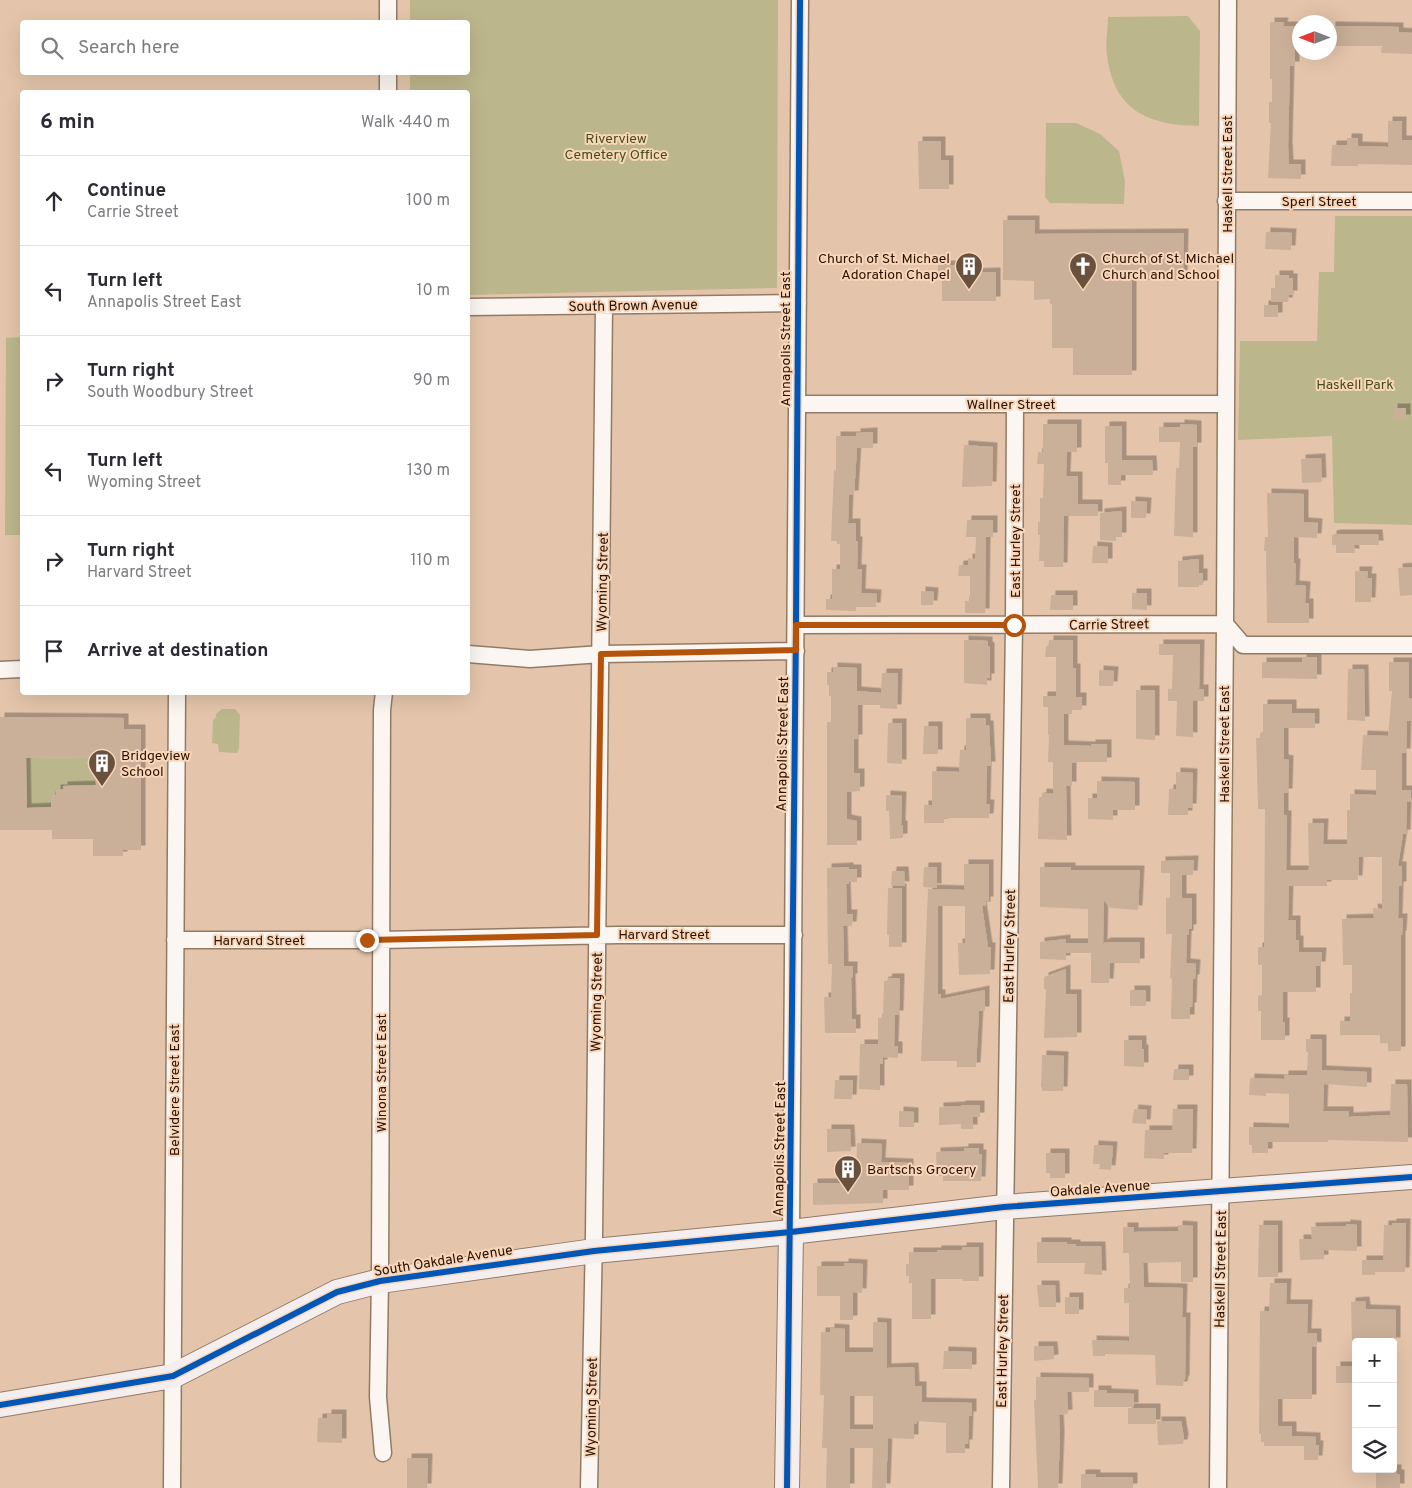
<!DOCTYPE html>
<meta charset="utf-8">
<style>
body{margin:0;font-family:Overpass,sans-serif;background:#f7f7f7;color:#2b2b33}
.controls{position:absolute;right:15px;bottom:15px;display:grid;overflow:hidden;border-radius:5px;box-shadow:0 5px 20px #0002}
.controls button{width:45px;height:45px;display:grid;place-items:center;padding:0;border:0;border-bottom:1px solid #e1e1e2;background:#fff;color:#2b2b33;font:25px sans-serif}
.compass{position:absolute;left:1292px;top:15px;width:45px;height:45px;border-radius:50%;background:#fff;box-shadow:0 5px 20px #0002;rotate:270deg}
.stop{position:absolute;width:15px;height:15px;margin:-11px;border:4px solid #b45309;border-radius:50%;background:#fff}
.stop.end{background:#b45309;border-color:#fff;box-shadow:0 1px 5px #0008}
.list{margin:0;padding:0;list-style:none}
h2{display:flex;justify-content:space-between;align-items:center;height:65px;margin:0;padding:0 20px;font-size:21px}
h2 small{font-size:16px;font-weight:400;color:#7c7c81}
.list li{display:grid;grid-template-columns:32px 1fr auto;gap:15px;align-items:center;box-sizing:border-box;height:90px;padding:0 20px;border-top:1px solid #e1e1e2}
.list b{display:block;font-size:19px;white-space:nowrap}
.list p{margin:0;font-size:16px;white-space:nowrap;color:#7c7c81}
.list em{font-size:16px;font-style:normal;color:#7c7c81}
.icon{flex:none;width:28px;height:28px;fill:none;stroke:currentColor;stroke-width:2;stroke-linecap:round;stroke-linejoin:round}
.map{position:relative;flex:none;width:1412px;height:1488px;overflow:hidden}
.search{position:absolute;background:#fff;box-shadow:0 5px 20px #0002;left:20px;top:20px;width:450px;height:55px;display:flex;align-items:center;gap:12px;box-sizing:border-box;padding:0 18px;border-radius:5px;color:#7c7c81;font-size:19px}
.panel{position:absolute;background:#fff;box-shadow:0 5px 20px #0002;left:20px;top:90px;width:450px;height:605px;border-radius:5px}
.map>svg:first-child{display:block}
.green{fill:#bcb68c}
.building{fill:#cab099;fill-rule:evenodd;filter:url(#shadow)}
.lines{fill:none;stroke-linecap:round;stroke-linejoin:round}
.street-casing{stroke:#927b65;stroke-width:19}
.secondary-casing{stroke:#927b65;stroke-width:26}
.street{stroke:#fbf6f2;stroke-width:16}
.secondary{stroke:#f4efee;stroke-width:24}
.cycleway-casing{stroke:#f9d5b9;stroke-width:9}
.cycleway{stroke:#0057b8;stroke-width:6}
.route{stroke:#b45309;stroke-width:6}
.labels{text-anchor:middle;stroke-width:4;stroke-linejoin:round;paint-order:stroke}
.park-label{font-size:14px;fill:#444f16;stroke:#f9d5b9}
.street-label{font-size:14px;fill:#281302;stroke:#f9d5b9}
.poi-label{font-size:14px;fill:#281302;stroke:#f9d5b9;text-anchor:start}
</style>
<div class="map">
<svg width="1412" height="1488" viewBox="0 0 1412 1488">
<defs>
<filter id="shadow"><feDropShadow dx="4.5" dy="-4.5" stdDeviation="0" flood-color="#0004"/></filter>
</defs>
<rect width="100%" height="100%" fill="#e4c5ab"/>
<!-- green -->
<path class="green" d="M410 0H778L777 288 468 295V92H410V73L468 72V22H410Z
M1188 16 1200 31 1199 126C1148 125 1114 111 1107 55 1105 43 1108 29 1108 17Z
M1046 123H1076L1100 134 1119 151 1125 181 1124 204 1050 203 1045 197Z
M1335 216H1412V525L1334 523 1332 436 1238 440 1240 341H1317L1319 272H1334Z
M22 337V535H5L6 338Z
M222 709H235L240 715 239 749 237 753 219 752 218 744 212 743 213 720 216 717V714Z
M95 757 96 785 63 786V789L56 790V795L51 796V807L27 808 26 758Z"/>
<!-- building -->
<path class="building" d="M1270 22H1284L1283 26H1300V48H1295V66H1290L1288 146 1289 164H1301V179L1268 178 1271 123H1269V102H1272V79H1270Z
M1331 26 1399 27V32L1412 33V54L1381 53 1382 46H1330Z
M1388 121H1402V140H1412V165L1358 164V166H1331L1332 145H1347V138H1358V146L1388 147Z
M918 141H941V160H949V189H919Z
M1003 220H1035V234L1184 233 1183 280H1132V375H1073V348H1052V304H1050V299L1034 300V281L1003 280Z
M1266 232 1292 233 1291 250 1265 249Z
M938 265H966V273L996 272V301H942V278H938Z
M1275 275H1289V278H1293V295H1289L1288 302H1271V288H1275Z
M1264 305H1278V317H1264Z
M1393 408H1406V419H1393Z
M1043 424H1077V452H1067L1066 476H1078V504H1098V516H1064L1063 567H1044V561H1039L1040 535H1038V522H1040V498H1043L1044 464H1037L1038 452 1043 453Z
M1180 424 1197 425V447H1193V537L1174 536 1176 468H1179L1180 442H1159V427H1180Z
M1105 426H1122V460H1152L1153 475H1121V485H1108V463H1105Z
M873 432V448H857L854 495H849L848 523H856V541H858L857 569H862L861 593 877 594 876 607H856V611L826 610V599H832V569H840V544H837V541H831L834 470H836V436H856V433Z
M964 445 993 447 992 486 962 487Z
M1321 458 1322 482 1302 483 1301 459Z
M1267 493 1304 494V522L1318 523 1317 538 1294 537V563H1296L1295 585 1306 586 1305 603H1309V623H1267L1266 551H1264L1265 537H1268Z
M1131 501 1147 502 1146 518H1131Z
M1122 511V537H1116V541L1100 540V513Z
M967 520H993V537H986L985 613H965V601H970V576H958L959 565H968V558L975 559 976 537H966Z
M1336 534H1378L1379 545H1354L1355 553H1336V545H1332V535Z
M1093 546 1108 547V563H1092Z
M1199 559V573H1203V585H1199V587H1178V561Z
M1412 567V595L1400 596 1398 568Z
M1355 571H1368L1367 578H1372L1371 602H1355Z
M921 591 934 592 933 605H921Z
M1132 593H1147V610L1132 609Z
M1051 595H1073V610H1050Z
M964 640 988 641V646L990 647V678H987V685L964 683Z
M1049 640H1073V668H1076V697H1082V710H1072V714H1064V745L1091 746V744H1107V762H1076V763H1072V786H1066L1067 840 1038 839 1039 797H1042V793L1053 794V762H1048L1049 735H1048V707H1043V696H1056V657H1045L1046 647 1049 644Z
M1159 644H1200L1199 689H1204V701H1193V737L1176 736 1177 701H1168V689H1172L1173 655H1159Z
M1302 657H1317V679L1262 678V662H1302Z
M1389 662H1409V698L1412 699V721H1407L1406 753H1402V790H1411V802H1407L1406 834H1403L1398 866H1402V886H1399L1398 918H1403L1402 935H1401V1051H1388V1043H1380V1035H1340V1021H1350V993H1352V965H1343L1342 919 1374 918 1373 908 1382 909V857H1359L1358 880H1327V886H1289L1288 920H1296V940H1299V952H1322L1321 966H1316V992H1283V1022H1285V1040H1261V1011H1258V996L1262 995V965H1258V947H1264L1265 809H1258L1256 738H1261V732H1263V704H1292V713H1315V728H1284V759L1289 760 1288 793H1284V815H1287L1286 870H1308L1309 868 1308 823H1324L1323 844H1347V810H1350V794L1376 795V770H1361L1363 735 1388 736 1392 691H1389Z
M833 667 857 668V691L881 693 882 673H898L897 709 880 708V705H858V739H854V773H860V791L847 792V819L857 821V845H827V722H831V696H829V685H827V672H833Z
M1348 669H1364L1365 721 1347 720Z
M1099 670 1114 671 1113 686H1099Z
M1136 690H1155V740L1136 739Z
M0 717 124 718V729H141V850H123V856H93V839H52V830H0ZM95 757 96 785 63 786V789H56V795L51 796V807L27 808 26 758Z
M966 718H986V725H989L991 766H987L986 804H990L989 818H944V823H924V805H932V771L959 772 960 750H966Z
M888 723H902V764L887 763Z
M924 726H938V754H923Z
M1176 772 1193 773 1192 808H1188V815H1168L1169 789H1176Z
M1097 781 1135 782V810H1113V820L1088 819V798H1097Z
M886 795 902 796 901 825H903V838L890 839 889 811H886Z
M1194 860 1193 875H1182V898H1192V929H1189V935H1187L1186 963 1196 964 1195 979H1193L1192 1007H1190V1019H1171L1172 979 1170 978 1172 934H1166V898H1170V873H1161V861Z
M964 864H989V901H986V906H982L988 947H991L990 974 959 975 958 943H965V906H938V994H941V999L985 990V1011H979L976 1067H957V1061H921L928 889 964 890Z
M849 867V869H857V882H849V884H846L847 914H853L852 926H843L844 966H853V978H851L852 1019H856V1033H825L824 997H831L832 964H828L827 868Z
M924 867H937V888L923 887Z
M1040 867H1071V870H1140L1138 910 1110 908 1104 900 1103 944 1106 942H1140V963H1110L1109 983H1091V953H1066V960L1040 959V942L1066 939V943H1088V909L1040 907Z
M892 871H904L905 886 891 885Z
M888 888H902V947H889V935H887Z
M1066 969V994H1077V1037L1044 1038 1046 989H1044V977Z
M888 978H900L899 1015H895L894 1046H898V1058L883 1057V1064H880V1090L859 1089 860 1044H878V1018H883L884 981H887Z
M1130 990H1146V1006H1130Z
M1306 1039H1322V1070L1367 1072V1087L1324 1084 1323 1111H1349V1117L1390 1115 1391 1084H1407L1408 1142 1328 1140V1142H1268V1153H1252V1145H1249V1127L1289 1128V1094L1266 1093V1096L1249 1095 1250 1078 1284 1079V1075H1307L1308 1052H1306Z
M1124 1040H1142V1049H1144V1067L1124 1066Z
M1042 1055 1064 1056 1063 1091H1042V1087H1041Z
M1174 1069H1189V1080H1173Z
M835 1080H853L852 1099H834Z
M961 1105H980V1117H973V1129H961V1124L939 1125V1107L961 1106Z
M1134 1109 1147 1110 1146 1124 1132 1123Z
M1173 1109H1193L1192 1153H1164V1159L1144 1158 1145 1130H1172Z
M899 1111 914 1112V1127H899Z
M827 1129H850L851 1151 827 1152Z
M857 1143 882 1144 881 1162 909 1163V1190H883V1203L813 1205V1183H856Z
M1094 1145 1113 1146 1111 1170 1099 1169 1100 1164H1093Z
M964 1148H979V1154H982L981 1181H943V1176H937L936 1152 964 1151Z
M1046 1153H1065V1178H1050V1173H1046Z
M1392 1223H1406L1405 1272H1375V1275H1362V1260H1383L1384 1225H1392Z
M1346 1224 1357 1225V1251L1324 1250V1259L1300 1260 1299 1239H1312L1311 1227 1346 1226Z
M1178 1225 1193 1226V1282H1181V1262L1143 1263 1144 1287 1183 1288 1182 1317H1186L1185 1380H1184L1183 1386 1156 1385 1155 1355 1105 1354V1356H1093L1092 1340 1129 1341V1303H1124V1288H1130L1129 1253H1123V1227H1134V1232L1178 1231Z
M1259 1225H1278V1277H1258Z
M1037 1242H1067V1244H1076V1246H1101L1102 1275 1084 1274 1085 1263H1037Z
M962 1247H979V1281H963V1279H931V1319H912V1283H909V1276H906V1264H909V1252H937V1250H962Z
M844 1263 863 1264 862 1293 853 1292V1320H840V1296H817V1266H844Z
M1270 1283H1287L1286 1304H1308L1307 1333H1317V1347L1312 1346V1399H1278V1426H1292V1436L1316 1437V1445H1319L1318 1460H1304V1446H1264V1442H1261V1434H1259L1260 1311H1269Z
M1037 1285H1055L1056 1307H1039Z
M1065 1297H1079V1314H1065Z
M1365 1301 1366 1309 1396 1310V1342H1352L1351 1302Z
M873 1322 887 1323V1368L914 1367 915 1386H922V1402L972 1403V1416H969L968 1444H965V1453H946V1423L917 1421V1424H914V1439L888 1438 886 1488H872L873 1448H850V1488H826L827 1448H822L824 1395H820L821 1332H830V1328L845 1329V1352H873ZM850 1396H873V1429H850Z
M1034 1346H1053L1054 1359 1034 1361Z
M944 1351 972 1352V1369H943Z
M1336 1366H1356V1383H1336Z
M1036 1377 1089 1378V1392H1067L1068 1414 1059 1415 1060 1436 1058 1488H1038L1034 1400H1036Z
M1094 1390H1107V1393L1134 1394V1407H1094Z
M1128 1408H1156V1424H1128Z
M327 1414H342V1443L317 1442 318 1418H327Z
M1157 1421H1181L1184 1438 1183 1444 1158 1445Z
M407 1458H428L427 1488H407Z
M1376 1469H1397V1474H1400V1488H1376Z
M1081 1474H1096V1477H1133V1488H1081Z"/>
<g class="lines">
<!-- street casing -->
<g class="street-casing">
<path id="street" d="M388 0V22
M388 72V92
M1226 201H1412
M468 307 798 303
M797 404H1226
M796 625 1225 624 1243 645H1412
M468 654 530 659 601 654 796 651
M0 670 22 669
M175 940H381L618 935H794
M791 1232 800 0
M383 1453 378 1397 380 1281 382 710 384 692
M172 1488 177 692
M589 1488 594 1235 604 306
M1001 1488 1014 625 1015 404
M1218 1488 1225 624 1228 0"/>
</g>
<!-- secondary casing -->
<g class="secondary-casing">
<path id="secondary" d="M0 1405 173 1376 337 1292 380 1281 594 1251 791 1232 1004 1207 1412 1177
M787 1488 791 1232"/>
</g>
<!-- street -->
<use href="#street" class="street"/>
<!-- secondary -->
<use href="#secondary" class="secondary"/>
<!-- cycleway casing -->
<g class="cycleway-casing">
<path id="cycleway" d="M0 1405 173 1376 337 1292 380 1281 594 1251 791 1232 1004 1207 1412 1177
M787 1488 796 625 800 0"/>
</g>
<!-- cycleway -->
<use href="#cycleway" class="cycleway"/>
</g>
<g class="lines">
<!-- route -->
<path class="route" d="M367 940 597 935 601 654 796 650V625H1014"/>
</g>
<!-- icons -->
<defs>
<g id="building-pin" transform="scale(1.4375)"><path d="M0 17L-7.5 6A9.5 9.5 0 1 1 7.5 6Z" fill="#6a513d" stroke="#f9d5b9"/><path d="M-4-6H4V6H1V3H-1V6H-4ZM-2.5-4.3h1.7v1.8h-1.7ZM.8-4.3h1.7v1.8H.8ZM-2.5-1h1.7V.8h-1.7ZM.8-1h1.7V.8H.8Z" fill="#fff"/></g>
<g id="church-pin" transform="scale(1.4375)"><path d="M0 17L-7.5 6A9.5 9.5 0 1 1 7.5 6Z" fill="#6a513d" stroke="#f9d5b9"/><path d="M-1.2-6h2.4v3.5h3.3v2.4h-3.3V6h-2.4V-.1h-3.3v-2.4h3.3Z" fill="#fff"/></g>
</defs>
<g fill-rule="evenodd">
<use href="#building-pin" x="969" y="266"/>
<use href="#church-pin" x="1083" y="266"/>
<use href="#building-pin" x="102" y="763"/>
<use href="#building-pin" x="848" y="1169"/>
</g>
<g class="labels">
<!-- park labels -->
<g class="park-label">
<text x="616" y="143">Riverview<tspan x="616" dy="16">Cemetery Office</tspan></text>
<text x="1355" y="389">Haskell Park</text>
</g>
<!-- street labels -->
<g class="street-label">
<text transform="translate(1227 174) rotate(-90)" y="5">Haskell Street East</text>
<text x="1319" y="206">Sperl Street</text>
<text transform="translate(633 305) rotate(-1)" y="5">South Brown Avenue</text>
<text transform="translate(785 339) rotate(-90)" y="5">Annapolis Street East</text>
<text x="1011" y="409">Wallner Street</text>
<text transform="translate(1015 541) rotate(-90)" y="5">East Hurley Street</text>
<text transform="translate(602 582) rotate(-89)" y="5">Wyoming Street</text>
<text transform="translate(1109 624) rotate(-1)" y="5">Carrie Street</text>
<text transform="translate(782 744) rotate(-89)" y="5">Annapolis Street East</text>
<text transform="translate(1224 744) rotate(-90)" y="5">Haskell Street East</text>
<text x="664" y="939">Harvard Street</text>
<text x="259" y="945">Harvard Street</text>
<text transform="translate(1009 946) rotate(-89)" y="5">East Hurley Street</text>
<text transform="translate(596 1002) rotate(-89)" y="5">Wyoming Street</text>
<text transform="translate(381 1073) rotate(-90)" y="5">Winona Street East</text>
<text transform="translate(174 1090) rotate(-90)" y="5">Belvidere Street East</text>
<text transform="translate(779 1149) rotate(-89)" y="5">Annapolis Street East</text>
<text transform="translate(1100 1188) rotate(-4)" y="5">Oakdale Avenue</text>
<text transform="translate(443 1260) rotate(-9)" y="5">South Oakdale Avenue</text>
<text transform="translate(1220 1269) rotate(-89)" y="5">Haskell Street East</text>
<text transform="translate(1002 1351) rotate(-89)" y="5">East Hurley Street</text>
<text transform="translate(591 1407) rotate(-89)" y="5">Wyoming Street</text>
</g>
<!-- poi labels -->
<g class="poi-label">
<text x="950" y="263" text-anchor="end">Church of St. Michael<tspan x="950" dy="16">Adoration Chapel</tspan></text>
<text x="1102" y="263">Church of St. Michael<tspan x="1102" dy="16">Church and School</tspan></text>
<text x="121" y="760">Bridgeview<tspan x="121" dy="16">School</tspan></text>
<text x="867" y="1174">Bartschs Grocery</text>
</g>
</g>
</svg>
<div class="controls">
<button>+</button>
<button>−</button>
<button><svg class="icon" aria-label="layers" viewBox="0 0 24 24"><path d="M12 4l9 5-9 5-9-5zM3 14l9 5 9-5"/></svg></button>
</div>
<svg class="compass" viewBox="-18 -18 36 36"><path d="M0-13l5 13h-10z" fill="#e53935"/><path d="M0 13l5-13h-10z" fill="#7c7c81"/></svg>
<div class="stop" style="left:1014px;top:625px"></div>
<div class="stop end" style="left:367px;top:940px"></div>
<div class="search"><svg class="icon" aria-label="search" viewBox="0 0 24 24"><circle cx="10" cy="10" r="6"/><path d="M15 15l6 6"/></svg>Search here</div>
<section class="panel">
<h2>6 min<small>Walk · 440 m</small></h2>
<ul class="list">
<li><svg class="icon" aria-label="ahead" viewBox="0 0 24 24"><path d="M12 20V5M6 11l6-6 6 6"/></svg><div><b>Continue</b><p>Carrie Street</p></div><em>100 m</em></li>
<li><svg class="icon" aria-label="left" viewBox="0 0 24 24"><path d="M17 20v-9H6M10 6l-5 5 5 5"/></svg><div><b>Turn left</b><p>Annapolis Street East</p></div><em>10 m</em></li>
<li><svg class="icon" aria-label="right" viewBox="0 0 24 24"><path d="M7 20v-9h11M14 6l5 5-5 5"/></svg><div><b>Turn right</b><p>South Woodbury Street</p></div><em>90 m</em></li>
<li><svg class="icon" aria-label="left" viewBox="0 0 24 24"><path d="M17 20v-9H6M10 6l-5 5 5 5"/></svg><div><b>Turn left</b><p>Wyoming Street</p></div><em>130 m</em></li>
<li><svg class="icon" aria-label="right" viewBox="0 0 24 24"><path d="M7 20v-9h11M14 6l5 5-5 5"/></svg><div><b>Turn right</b><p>Harvard Street</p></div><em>110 m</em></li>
<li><svg class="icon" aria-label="arrive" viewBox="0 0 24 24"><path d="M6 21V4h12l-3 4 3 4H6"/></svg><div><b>Arrive at destination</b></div></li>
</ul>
</section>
</div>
